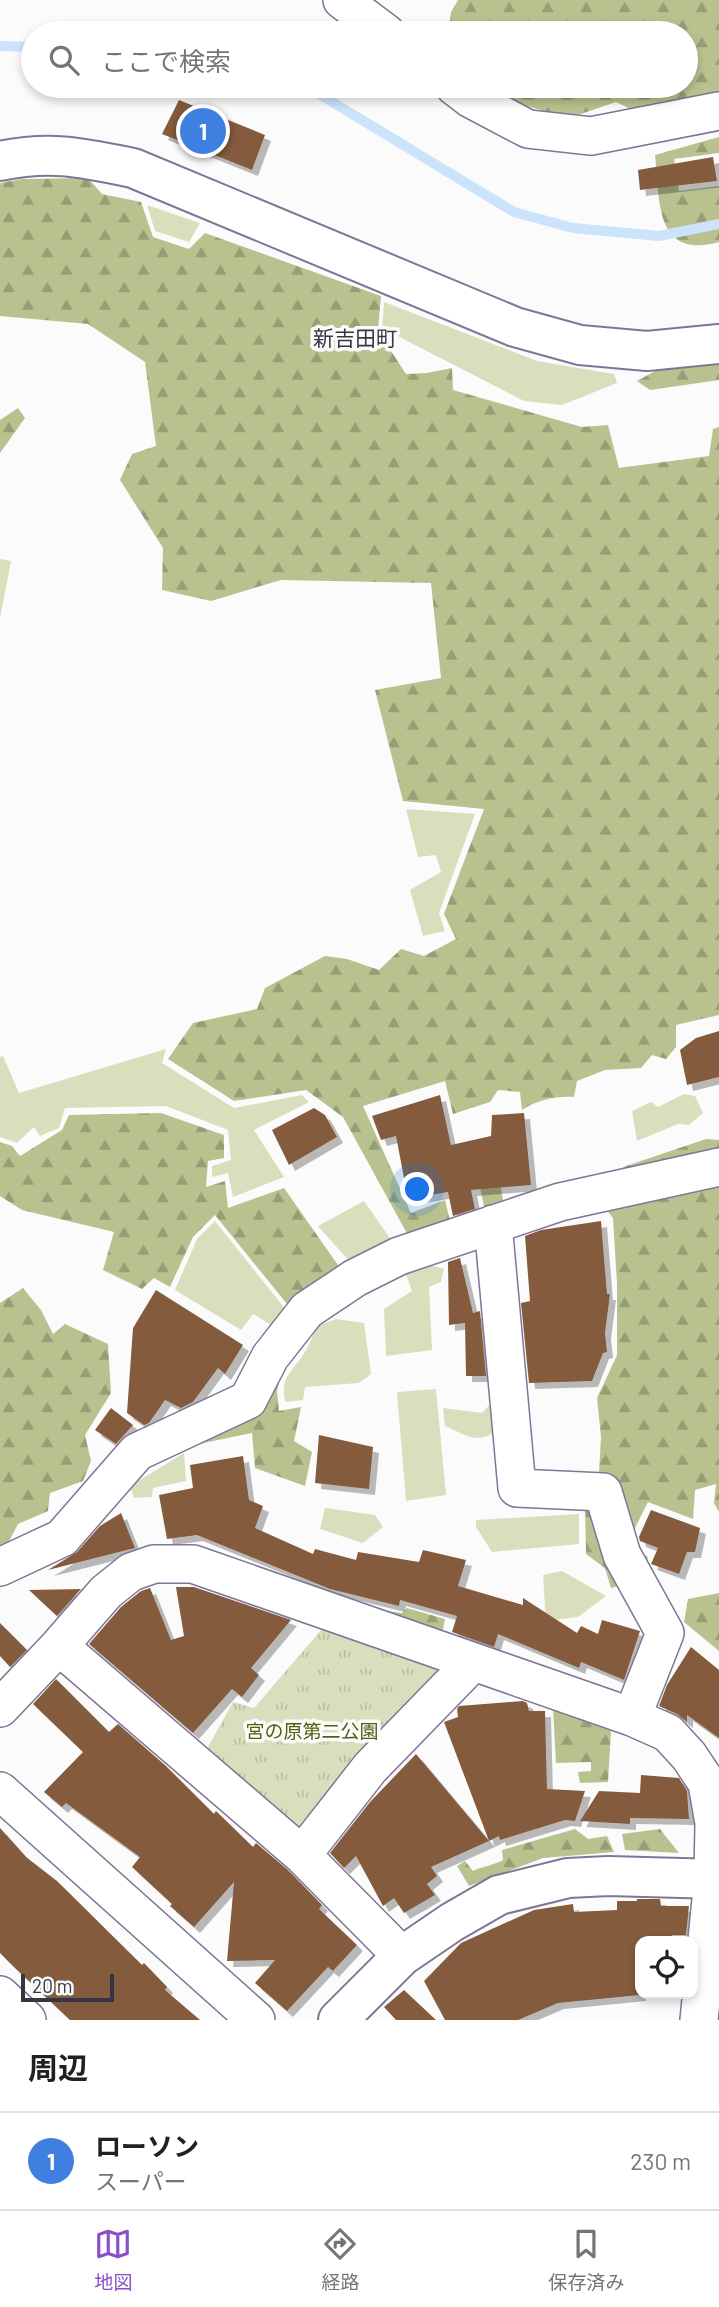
<!DOCTYPE html>
<html lang="ja">
<meta charset="utf-8">
<style>
body{margin:0;font-family:Barlow,"Noto Sans JP",sans-serif;background:#f2f2f2;color:#202124}
.controls{position:absolute;right:21px;bottom:21px;display:grid;overflow:hidden;border-radius:14px;box-shadow:0 4px 10px #0003}
.controls button{width:63px;height:63px;display:grid;place-items:center;padding:0;border:0;border-bottom:2px solid #e0e0e0;background:#fff;color:#202124;font:35px sans-serif}
.scale{position:absolute;left:21px;bottom:18px;width:93px;box-sizing:border-box;padding-left:7px;border:4px solid #383543;border-top:0;font-size:19px;line-height:24px;white-space:nowrap;color:#383543;-webkit-text-stroke:5px #fbfbfb;paint-order:stroke}
.you{position:absolute;left:418px;top:1190px;width:24px;height:24px;margin:-18px;border:5px solid #fff;border-radius:50%;background:#1a73e8;box-shadow:0 0 0 10px #1a73e833}
.badge{display:grid;place-items:center;width:46px;height:46px;border-radius:50%;background:#8b50c7;color:#fff;font-size:23px;font-weight:700}
.pin{position:absolute;translate:-50% -50%;border:4px solid #fff;box-shadow:0 2px 7px #0006}
.list{margin:0;padding:0;list-style:none}
h2{display:flex;justify-content:space-between;align-items:center;height:91px;margin:0;padding:0 28px;font-size:30px}
h2 small{font-size:23px;font-weight:400;color:#757577}
.list li{display:grid;grid-template-columns:46px 1fr auto;gap:21px;align-items:center;box-sizing:border-box;height:98px;padding:0 28px;border-top:2px solid #e0e0e0}
.list b{display:block;font-size:26px;white-space:nowrap}
.list p{margin:0;font-size:23px;white-space:nowrap;color:#757577}
.list em{font-size:23px;font-style:normal;color:#757577}
.icon{flex:none;width:38px;height:38px;fill:none;stroke:currentColor;stroke-width:2;stroke-linecap:round;stroke-linejoin:round}
.map{position:relative;flex:none;width:719px;height:2020px;overflow:hidden}
.search{position:absolute;background:#fff;box-shadow:0 4px 10px #0003;left:21px;right:21px;top:21px;height:77px;display:flex;align-items:center;gap:18px;box-sizing:border-box;padding:0 24px;border-radius:38px;color:#757577;font-size:26px}
.sheet{height:189px;background:#fff}
nav{display:flex;justify-content:space-around;align-items:center;box-sizing:border-box;height:98px;border-top:2px solid #e0e0e0;background:#fff;font-size:19px;color:#757577}
nav a{display:grid;justify-items:center;gap:4px}
nav .on{color:#8b50c7}
.map>svg:first-child{display:block}
.green{fill:#d9dfbd}
.forest{fill:url(#forest-firs)}
.park{fill:url(#park-tufts)}
.lines{fill:none;stroke-linecap:round;stroke-linejoin:round}
.stream{stroke:#cbe3fb;stroke-width:10}
.building{fill:#845b3d;filter:url(#shadow)}
.minor-casing{stroke:#7e7696;stroke-width:40}
.tertiary-casing{stroke:#7e7696;stroke-width:42}
.minor{stroke:#fff;stroke-width:37}
.tertiary{stroke:#fff;stroke-width:38}
.labels{text-anchor:middle;stroke-width:7;stroke-linejoin:round;paint-order:stroke}
.park-label{font-size:19px;fill:#555e0c;stroke:#fbfbfb}
.neighbourhood-label{font-size:21px;fill:#383543;stroke:#fbfbfb}
</style>
<div class="map">
<svg width="719" height="2020" viewBox="0 0 719 2020">
<defs>
<pattern id="forest-firs" width="22" height="20" patternUnits="userSpaceOnUse" patternTransform="scale(1.75)"><rect width="22" height="20" fill="#b9c28f"/><path d="M5 1l3.5 6h-7zM16 11l3.5 6h-7z" fill="#979e76"/></pattern>
<pattern id="park-tufts" width="24" height="20" patternUnits="userSpaceOnUse" patternTransform="scale(1.75)"><rect width="24" height="20" fill="#d9dfbd"/><path d="M3 7l-1-3M5 7V3M7 7l1-3M15 17l-1-3M17 17v-4M19 17l1-3" fill="none" stroke="#bbc0a4"/></pattern>
<filter id="shadow"><feDropShadow dx="6" dy="6" stdDeviation="0" flood-color="#0004"/></filter>
</defs>
<rect width="100%" height="100%" fill="#fbfbfb"/>
<!-- green -->
<path class="green" d="M147 205 200 223 189 242 155 231Z
M384 302 537 361 614 374 617 383 562 405 524 401 382 328Z
M0 559 11 561 0 618Z
M406 809 475 814 439 913 445 931 423 936 410 890 441 872 436 855 418 857Z
M166 1049 162 1063 234 1108 302 1095 309 1102 254 1130 284 1177 233 1197 228 1173 212 1177V1166L231 1160 228 1130 166 1106 65 1108 59 1128 40 1136 34 1127 17 1143 0 1137V1057L3 1056 19 1093Z
M684 1094 695 1096 703 1113 689 1125 678 1124 637 1141 632 1111 651 1102 658 1107Z
M364 1201 392 1241 351 1263 318 1226Z
M215 1221 286 1310 271 1325 253 1314 241 1330 175 1290 197 1239Z
M424 1263 444 1269 441 1282 429 1287 432 1350 386 1356 384 1309 412 1291 405 1271Z
M336 1319 364 1323 371 1374 359 1383 305 1387 303 1400 285 1402C280 1375 293 1372 305 1352 310 1344 313 1335 317 1326Z
M436 1389 446 1495 406 1501 397 1392Z
M498 1396 501 1426C480 1447 468 1436 445 1426L443 1408 482 1413Z
M184 1453 186 1481 153 1488 152 1497 134 1498 130 1486Z
M325 1508 375 1515 383 1527 363 1543 320 1529Z
M579 1514V1544L492 1552 476 1527V1520Z
M562 1571 606 1596 578 1617 546 1621 543 1575Z"/>
<!-- forest -->
<path class="forest" d="M458 0H719V97L641 114 616 102 569 118 513 102 482 86H686V33H448L451 12Z
M719 137V153L674 159 679 191 719 186V242C654 260 660 200 655 155Z
M88 178 102 194 141 202 153 237 189 249 205 233 381 296 378 331 406 374 427 373 452 368 453 390 582 427 608 425 619 468 709 456 713 429 719 427V1015L676 1025V1047L666 1059 652 1055 641 1068 605 1070 577 1081 574 1097C555 1096 538 1100 522 1110L520 1092 498 1090 490 1102 453 1114 445 1081 363 1106 411 1213 445 1200 450 1221 409 1237 343 1117 306 1090 234 1101 168 1059 193 1023 257 1009 265 988 325 956 347 959 379 970 401 949 424 956 456 939 444 914 484 809 403 801 375 690 441 678 431 583 281 580 211 601 162 590 163 548 120 480 132 454 156 446 145 362 88 324 0 316V183L22 179Z
M719 360V380L650 390 637 381 666 365Z
M18 408 25 418 0 453V420Z
M161 1113 224 1135V1158L208 1161 206 1187 225 1181 228 1208 284 1188 340 1268 287 1304 215 1215 193 1237 170 1287 154 1278 142 1289 103 1270 114 1232 22 1210 0 1196V1142L12 1146 20 1156 62 1130 69 1115Z
M706 1139 719 1140V1512L714 1503 716 1484 695 1490 693 1519 648 1502 627 1544 648 1557 642 1579 611 1588 605 1568 586 1554 585 1502 599 1474 601 1437 597 1398 617 1355V1284L613 1218 602 1204V1180L626 1166Z
M497 1165 504 1206 485 1211 476 1169Z
M23 1288 41 1310 53 1334 65 1324 108 1344 111 1393 85 1435 91 1461 83 1481 50 1493 48 1511 18 1524 4 1551 0 1552V1303Z
M324 1310 328 1319 311 1326 298 1353 282 1371 277 1391 279 1411 301 1407 294 1441 312 1452 305 1486 255 1468 252 1433 184 1447Z
M719 1593V1651L684 1622 688 1599Z
M407 1608 445 1619 441 1640 369 1609 402 1613Z
M553 1709 611 1731 608 1782 580 1783 578 1772 591 1771V1762L556 1763Z
M575 1829 588 1839 607 1836 614 1852 543 1858 469 1886 457 1866 465 1861 473 1871C483 1866 492 1866 503 1860L502 1850Z
M660 1829 679 1853 625 1850 622 1834Z"/>
<!-- park -->
<path class="park" d="M329 1621 455 1667 302 1838 204 1754 233 1702 254 1708Z"/>
<g class="lines">
<!-- stream -->
<path class="stream" d="M0 46 33 47
M306 86 514 212 573 228 659 236 719 224"/>
</g>
<!-- building -->
<path class="building" d="M179 100 265 135 252 170 162 134Z
M713 157 717 181 640 190 638 170Z
M719 1031V1077L687 1085 680 1050 696 1038Z
M440 1095 451 1145 491 1136 492 1115 524 1113 531 1185 471 1190 475 1209 453 1216 448 1192 408 1199 396 1136 381 1140 372 1116Z
M314 1108 325 1115 337 1137 289 1165 272 1130Z
M601 1221 607 1294H610L605 1333 607 1352 603 1353 592 1381 529 1383 521 1303 530 1301 525 1236 541 1230Z
M460 1258 473 1313 480 1311 486 1376H466L465 1323 449 1325 448 1262Z
M156 1290 243 1345 225 1374 218 1368 193 1402 181 1408 165 1400 149 1423 144 1425 127 1413 133 1328Z
M111 1408 133 1425 116 1444 95 1430Z
M319 1435 373 1447 369 1489 315 1483Z
M243 1456 249 1500 263 1506 255 1528 313 1554 315 1549 356 1560 358 1552 419 1562 423 1550 466 1560 458 1586 523 1605V1598L577 1633 581 1626 598 1634 602 1620 640 1631 624 1680 581 1662 579 1668 498 1634 494 1647 452 1632 457 1616 400 1600 399 1606 330 1589 197 1535 167 1539 159 1495 193 1488 190 1465Z
M651 1510 700 1528 695 1552H687L679 1574 651 1564 658 1548 640 1541 639 1537Z
M121 1513 135 1548 48 1570 77 1552 100 1526Z
M176 1587H194L291 1620 251 1668 259 1675 242 1697 232 1689 193 1733 89 1644 121 1607 141 1591 150 1588 171 1640 184 1636Z
M81 1589 57 1616 29 1590Z
M0 1623 27 1650 10 1667 0 1656Z
M691 1647 719 1670V1738L687 1715V1722L677 1714 659 1706 667 1685Z
M56 1679 109 1732 118 1724 166 1766 214 1814 216 1811 253 1847 256 1843 288 1870 322 1905 319 1909 357 1945 333 1971 328 1967 287 2011 255 1983 275 1960 227 1961 234 1882 194 1927 170 1906 172 1904 132 1867 140 1857 66 1803 62 1807 44 1792 83 1752 33 1704Z
M523 1701 527 1703 529 1711H545L547 1789 585 1791 575 1821 565 1820 500 1840 499 1836 489 1841 444 1722 458 1717 457 1709 459 1706Z
M416 1754 489 1841 431 1867 437 1876 427 1884 435 1895 404 1913 394 1898 383 1906 356 1856 344 1868 330 1853 370 1802Z
M641 1775 679 1778 687 1791 689 1819 630 1818V1824L580 1821 599 1791 640 1793Z
M0 1828 26 1857 57 1881 142 1965 144 1963 167 1987 165 1990 200 2020H70L14 1967 0 1953Z
M637 1899H660L661 1906H689L686 1935H672L671 1941 640 1940V1995L558 2003 518 2020H445L424 1981 461 1943 534 1910 573 1904 574 1912 617 1910V1901H637Z
M404 1990 436 2020H396L384 2007Z"/>
<g class="lines">
<!-- minor casing -->
<g class="minor-casing">
<path id="minor" d="M342 0 386 33
M454 86 471 99 528 129 591 136 719 111
M493 1224 517 1488 603 1492 622 1555 665 1633 632 1717
M0 1567 62 1538 137 1452 248 1400 270 1357 307 1310 355 1278 399 1256 560 1202 719 1167
M59 1646 302 1855 402 1956
M0 1708 59 1646 106 1592 131 1572 154 1564H193L632 1717 668 1733 689 1756 707 1783 714 1823 713 1879 699 2020
M0 1791 256 2020
M302 1855 370 1768 473 1662
M0 1995 27 2020"/>
</g>
<!-- tertiary casing -->
<g class="tertiary-casing">
<path id="tertiary" d="M0 161C51 150 84 158 133 168L515 327 580 345 647 351 719 344
M338 2020 402 1956 452 1922 499 1895 568 1878 608 1876 719 1879"/>
</g>
<!-- minor -->
<use href="#minor" class="minor"/>
<!-- tertiary -->
<use href="#tertiary" class="tertiary"/>
</g>
<g class="labels">
<!-- park labels -->
<g class="park-label">
<text x="312" y="1738">宮の原第二公園</text>
</g>
<!-- neighbourhood labels -->
<g class="neighbourhood-label">
<text x="355" y="346">新吉田町</text>
</g>
</g>
</svg>
<div class="controls">
<button><svg class="icon" aria-label="locate" viewBox="0 0 24 24"><circle cx="12" cy="12" r="6"/><path d="M12 2v4M12 18v4M2 12h4M18 12h4"/></svg></button>
</div>
<div class="scale">20 m</div>
<div class="you"></div>
<div class="pin badge" style="left:203px;top:131px;background:#3f7fe0">1</div>
<div class="search"><svg class="icon" aria-label="search" viewBox="0 0 24 24"><circle cx="10" cy="10" r="6"/><path d="M15 15l6 6"/></svg>ここで検索</div>
</div>
<section class="sheet">
<h2>周辺<small></small></h2>
<ul class="list">
<li><span class="badge" style="background:#3f7fe0">1</span><div><b>ローソン</b><p>スーパー</p></div><em>230 m</em></li>
</ul>
</section>
<nav>
<a class="on"><svg class="icon" aria-label="map" viewBox="0 0 24 24"><path d="M3 6l6-2 6 2 6-2v14l-6 2-6-2-6 2zM9 4v14M15 6v14"/></svg>地図</a>
<a><svg class="icon" aria-label="directions" viewBox="0 0 24 24"><path d="M12 3l9 9-9 9-9-9zM9 14v-3h6M13 9l2 2-2 2"/></svg>経路</a>
<a><svg class="icon" aria-label="saved" viewBox="0 0 24 24"><path d="M7 4h10v16l-5-4-5 4z"/></svg>保存済み</a>
</nav>
